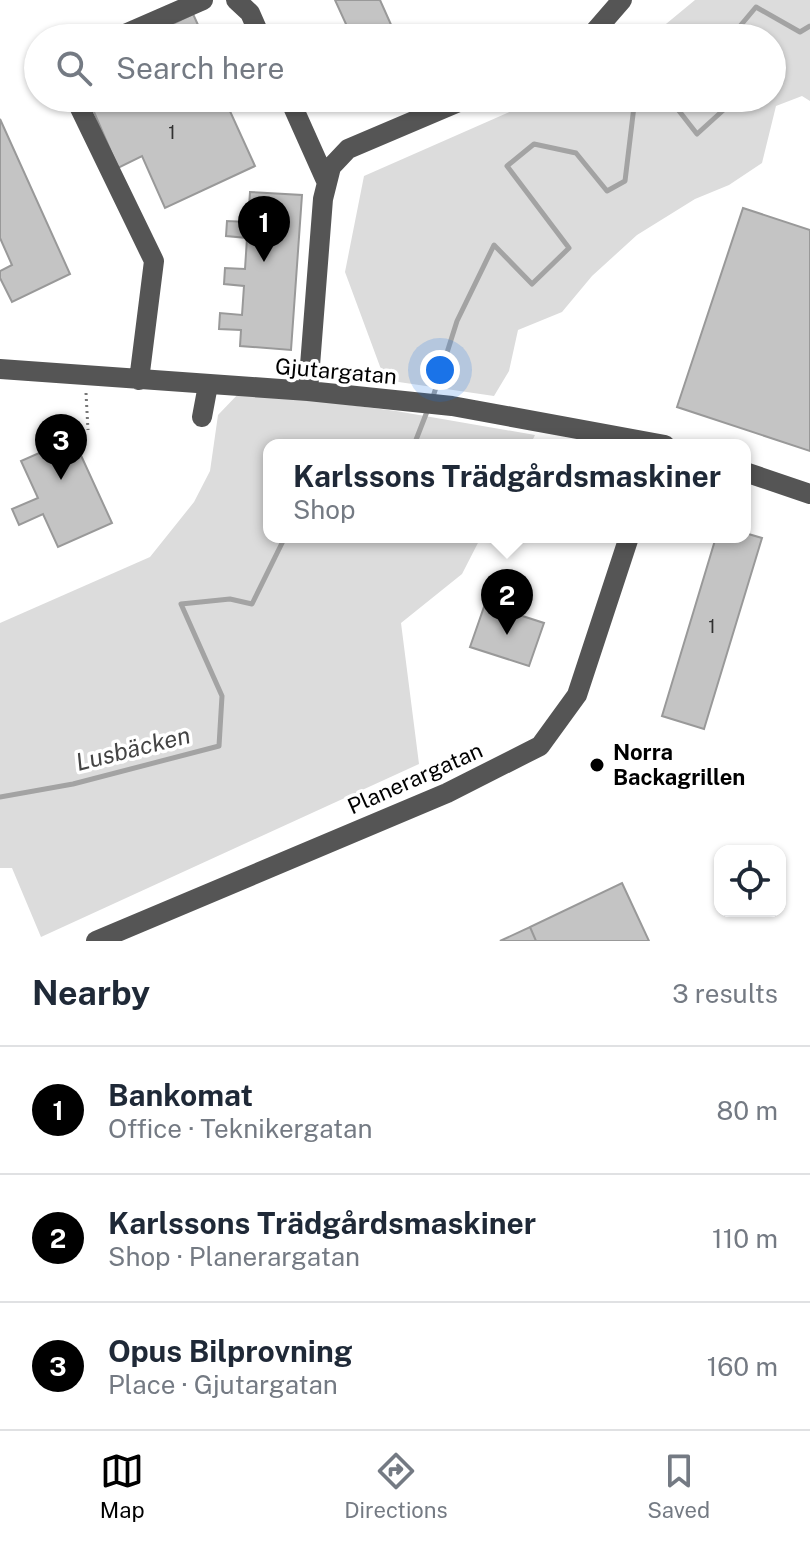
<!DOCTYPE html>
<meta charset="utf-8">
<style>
body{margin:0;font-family:"Public Sans",sans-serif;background:#f6f6f7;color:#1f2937}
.controls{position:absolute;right:24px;bottom:24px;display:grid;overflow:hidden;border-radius:16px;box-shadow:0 2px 6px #0004}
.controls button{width:72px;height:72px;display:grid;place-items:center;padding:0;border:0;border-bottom:2px solid #e0e1e3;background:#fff;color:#1f2937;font:40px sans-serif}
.you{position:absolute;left:440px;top:370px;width:28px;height:28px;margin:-20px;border:6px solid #fff;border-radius:50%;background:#1a73e8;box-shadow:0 0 0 12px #1a73e833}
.badge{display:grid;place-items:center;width:52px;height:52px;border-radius:50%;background:#000;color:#fff;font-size:26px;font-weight:700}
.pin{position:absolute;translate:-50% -66px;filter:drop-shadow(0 2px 4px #0008)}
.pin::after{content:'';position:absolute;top:42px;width:28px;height:24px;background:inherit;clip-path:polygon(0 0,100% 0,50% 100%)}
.popup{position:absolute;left:263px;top:439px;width:488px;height:104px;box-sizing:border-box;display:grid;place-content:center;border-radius:16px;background:#fff;filter:drop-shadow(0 2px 6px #0005);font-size:26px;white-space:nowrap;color:#747a83}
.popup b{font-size:30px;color:#1f2937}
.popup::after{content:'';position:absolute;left:50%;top:100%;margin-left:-16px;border:16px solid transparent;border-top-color:#fff}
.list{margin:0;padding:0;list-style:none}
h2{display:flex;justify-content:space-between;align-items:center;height:104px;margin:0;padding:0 32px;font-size:34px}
h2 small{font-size:26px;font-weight:400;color:#747a83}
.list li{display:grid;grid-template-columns:52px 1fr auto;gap:24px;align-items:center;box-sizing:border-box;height:128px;padding:0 32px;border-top:2px solid #e0e1e3}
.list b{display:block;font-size:30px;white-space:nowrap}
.list p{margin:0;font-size:26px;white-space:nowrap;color:#747a83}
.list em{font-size:26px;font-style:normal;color:#747a83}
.icon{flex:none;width:44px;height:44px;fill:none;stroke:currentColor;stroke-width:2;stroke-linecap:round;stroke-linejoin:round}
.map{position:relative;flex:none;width:810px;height:941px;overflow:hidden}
.search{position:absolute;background:#fff;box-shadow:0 2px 6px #0004;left:24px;right:24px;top:24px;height:88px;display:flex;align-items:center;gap:20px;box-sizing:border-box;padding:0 28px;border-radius:44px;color:#747a83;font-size:30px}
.sheet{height:488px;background:#fff}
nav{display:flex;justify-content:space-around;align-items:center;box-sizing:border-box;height:112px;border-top:2px solid #e0e1e3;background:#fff;font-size:22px;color:#747a83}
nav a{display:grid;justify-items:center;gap:4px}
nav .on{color:#000}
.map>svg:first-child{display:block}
.green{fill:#dcdcdc}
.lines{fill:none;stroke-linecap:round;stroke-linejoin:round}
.stream{stroke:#a3a3a3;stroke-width:5}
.building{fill:#c4c4c4;stroke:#999;stroke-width:2}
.path{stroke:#777;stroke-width:3;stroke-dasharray:2 4;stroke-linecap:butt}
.minor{stroke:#555;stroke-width:20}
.poi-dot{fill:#000;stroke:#fff;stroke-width:3}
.labels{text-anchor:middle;stroke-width:7;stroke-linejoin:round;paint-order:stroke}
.number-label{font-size:18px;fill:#313131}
.street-label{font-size:22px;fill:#000;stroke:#fff}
.poi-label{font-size:22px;font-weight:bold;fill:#000;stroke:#fff;text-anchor:start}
.water-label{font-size:24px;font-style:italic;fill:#444;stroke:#fff}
</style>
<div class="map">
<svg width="810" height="941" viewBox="0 0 810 941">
<rect width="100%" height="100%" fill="#fff"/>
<!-- green -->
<path class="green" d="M695 0H810V101L802 96 776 106 762 163 729 185 695 199 637 235 592 276 562 312 518 330 509 371 494 396 385 380 345 272 364 176 541 98H772V38H649Z
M241 391 396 411 535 435 530 445H269V537H481L462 574 401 623 419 764 41 937 12 868H0V623L150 557 194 502 210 471 218 415Z"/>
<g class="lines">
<!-- stream -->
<path class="stream" d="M730 38 756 7 800 32 810 26
M669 98 697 134 729 105V98
M432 400 457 321 494 245 532 284 569 248 507 166 534 144 576 153 607 191 625 181 635 98
M414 445 428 409
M0 797 73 784 219 746 222 696 181 604 230 599 252 604 285 537"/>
</g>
<!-- building -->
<path class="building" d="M335 0H380L397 38H344L351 35Z
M193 14 204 38H144L146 37Z
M88 98H224L255 166 165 208 142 156 118 168Z
M0 119 70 274 12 302 0 278V271L12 265 0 238Z
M250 192 302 195 291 350 240 346 241 330 219 329 220 313 242 315 244 286 224 284 225 268 245 269 247 238 226 236 227 221 248 222Z
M743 208 810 230V451L677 407Z
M73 438 112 523 58 547 43 514 19 525 12 509 38 498 21 461Z
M745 533 762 538 704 729 662 716 716 537H745Z
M485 604 544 623 529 666 470 647Z
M622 883 649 941H536L530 927Z
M530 927 536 941H500Z"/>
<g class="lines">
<!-- path -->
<path class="path" d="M86 393 88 430"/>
<!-- minor -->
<path class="minor" d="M236 0 250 13 261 38
M116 38 203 0
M589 38 622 0
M75 98 154 261 139 380
M289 98 327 183
M0 369 308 391 452 406 665 445
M308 391 323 199 331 167 348 149 468 98
M202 417 208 385
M745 472 810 494
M96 941 447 793 540 746 577 695 629 537"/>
</g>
<!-- markers -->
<circle class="poi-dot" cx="597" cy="765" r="8"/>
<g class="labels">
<!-- number labels -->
<g class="number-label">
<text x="172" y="139">1</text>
<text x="712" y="633">1</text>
</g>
<!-- street labels -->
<g class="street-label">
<text transform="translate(336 371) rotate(5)" y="8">Gjutargatan</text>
<text transform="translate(415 778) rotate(-24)" y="8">Planerargatan</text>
</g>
<!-- poi labels -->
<g class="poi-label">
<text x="613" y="760">Norra<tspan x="613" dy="25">Backagrillen</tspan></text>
</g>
<!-- water labels -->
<g class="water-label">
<text transform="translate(133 749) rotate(-14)" y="8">Lusbäcken</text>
</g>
</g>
</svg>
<div class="controls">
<button><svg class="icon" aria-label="locate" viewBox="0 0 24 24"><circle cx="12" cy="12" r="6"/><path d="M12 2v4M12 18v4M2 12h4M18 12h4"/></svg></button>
</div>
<div class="you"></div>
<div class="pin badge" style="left:264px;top:262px">1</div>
<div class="pin badge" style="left:507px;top:635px">2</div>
<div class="popup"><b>Karlssons Trädgårdsmaskiner</b>Shop</div>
<div class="pin badge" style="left:61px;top:480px">3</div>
<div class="search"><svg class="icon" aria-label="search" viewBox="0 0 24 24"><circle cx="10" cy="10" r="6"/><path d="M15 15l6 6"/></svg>Search here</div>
</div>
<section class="sheet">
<h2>Nearby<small>3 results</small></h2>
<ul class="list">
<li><span class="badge">1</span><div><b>Bankomat</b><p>Office · Teknikergatan</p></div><em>80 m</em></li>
<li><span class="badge">2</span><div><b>Karlssons Trädgårdsmaskiner</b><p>Shop · Planerargatan</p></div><em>110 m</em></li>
<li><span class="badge">3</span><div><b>Opus Bilprovning</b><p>Place · Gjutargatan</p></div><em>160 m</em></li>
</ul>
</section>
<nav>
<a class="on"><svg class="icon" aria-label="map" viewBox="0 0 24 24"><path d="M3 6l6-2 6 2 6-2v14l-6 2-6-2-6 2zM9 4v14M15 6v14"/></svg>Map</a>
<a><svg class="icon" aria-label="directions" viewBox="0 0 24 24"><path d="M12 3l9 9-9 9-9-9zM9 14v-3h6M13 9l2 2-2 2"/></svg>Directions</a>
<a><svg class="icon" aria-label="saved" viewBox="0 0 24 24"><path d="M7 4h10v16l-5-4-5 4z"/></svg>Saved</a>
</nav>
